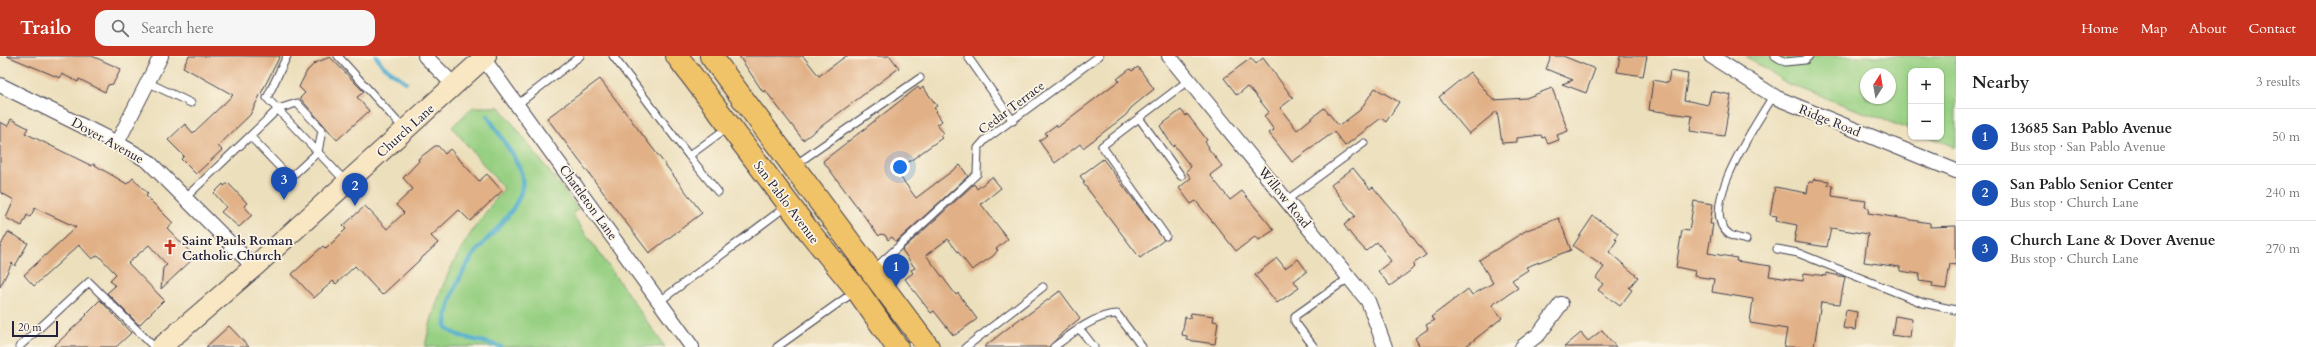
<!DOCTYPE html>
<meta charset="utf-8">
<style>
body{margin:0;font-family:Cardo,serif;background:#f6f6f6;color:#222}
.controls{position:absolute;right:12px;top:12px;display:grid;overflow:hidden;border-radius:8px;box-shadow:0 1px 3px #0004}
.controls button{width:36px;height:36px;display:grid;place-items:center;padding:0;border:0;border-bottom:1px solid #e0e0e0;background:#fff;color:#222;font:20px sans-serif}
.compass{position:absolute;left:1860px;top:12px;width:36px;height:36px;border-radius:50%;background:#fff;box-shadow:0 1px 3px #0004;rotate:11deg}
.scale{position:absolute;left:12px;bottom:10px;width:46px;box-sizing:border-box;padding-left:4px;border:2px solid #22223b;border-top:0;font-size:11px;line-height:14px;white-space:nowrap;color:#22223b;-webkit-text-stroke:3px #fcf5e5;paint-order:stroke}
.you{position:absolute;left:900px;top:111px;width:14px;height:14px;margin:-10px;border:3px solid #fff;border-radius:50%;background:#1a73e8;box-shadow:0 0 0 6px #1a73e833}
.badge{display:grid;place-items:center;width:26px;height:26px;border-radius:50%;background:#c8321e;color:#fff;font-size:13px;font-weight:700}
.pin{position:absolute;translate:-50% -33px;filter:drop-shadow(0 1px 2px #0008)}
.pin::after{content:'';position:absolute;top:21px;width:14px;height:12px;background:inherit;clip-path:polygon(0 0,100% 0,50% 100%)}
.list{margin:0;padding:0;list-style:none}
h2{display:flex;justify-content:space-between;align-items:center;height:52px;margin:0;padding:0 16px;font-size:17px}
h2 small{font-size:13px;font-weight:400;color:#767676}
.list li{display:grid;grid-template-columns:26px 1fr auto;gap:12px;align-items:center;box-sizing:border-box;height:56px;padding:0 16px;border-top:1px solid #e0e0e0}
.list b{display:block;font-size:15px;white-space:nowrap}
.list p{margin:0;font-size:13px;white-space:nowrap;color:#767676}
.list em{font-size:13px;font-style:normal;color:#767676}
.icon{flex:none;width:22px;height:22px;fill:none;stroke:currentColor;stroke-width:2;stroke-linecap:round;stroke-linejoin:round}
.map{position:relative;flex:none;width:1956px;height:291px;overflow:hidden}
header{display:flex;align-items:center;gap:24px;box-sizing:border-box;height:56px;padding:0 20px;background:#c8321e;color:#fff}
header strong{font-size:19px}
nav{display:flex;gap:22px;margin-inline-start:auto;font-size:14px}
.search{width:280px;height:36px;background:#f6f6f6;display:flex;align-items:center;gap:10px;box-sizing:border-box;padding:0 14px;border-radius:12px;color:#767676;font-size:15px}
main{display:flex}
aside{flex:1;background:#fff}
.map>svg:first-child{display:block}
.green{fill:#98d083;stroke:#5d795f;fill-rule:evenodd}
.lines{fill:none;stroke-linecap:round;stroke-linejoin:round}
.stream{stroke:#4eadcd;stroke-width:4.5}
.building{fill:#e1b086}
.lane-casing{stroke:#403e4e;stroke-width:9}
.street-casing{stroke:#403e4e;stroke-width:16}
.secondary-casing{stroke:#403e4e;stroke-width:22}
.primary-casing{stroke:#403e4e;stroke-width:24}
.lane{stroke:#fff;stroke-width:7}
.street{stroke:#fff;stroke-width:14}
.secondary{stroke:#f9e7c3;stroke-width:20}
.primary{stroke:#f1c369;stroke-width:22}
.labels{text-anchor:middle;stroke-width:3.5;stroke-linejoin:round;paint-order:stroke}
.street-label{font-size:13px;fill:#22223b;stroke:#fcf5e5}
.poi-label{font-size:13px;font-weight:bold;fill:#22223b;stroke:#fcf5e5;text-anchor:start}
</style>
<header>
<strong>Trailo</strong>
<div class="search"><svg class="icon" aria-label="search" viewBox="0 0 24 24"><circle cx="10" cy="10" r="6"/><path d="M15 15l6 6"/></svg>Search here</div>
<nav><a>Home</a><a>Map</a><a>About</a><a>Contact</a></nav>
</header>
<main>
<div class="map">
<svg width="1956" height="291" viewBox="0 0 1956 291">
<rect width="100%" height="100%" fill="#fcf5e5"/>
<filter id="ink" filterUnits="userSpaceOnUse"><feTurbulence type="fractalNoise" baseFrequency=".025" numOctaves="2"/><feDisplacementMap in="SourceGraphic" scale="8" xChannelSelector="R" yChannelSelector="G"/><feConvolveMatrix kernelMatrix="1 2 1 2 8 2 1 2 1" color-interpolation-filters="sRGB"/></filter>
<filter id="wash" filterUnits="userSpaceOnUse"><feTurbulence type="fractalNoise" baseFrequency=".012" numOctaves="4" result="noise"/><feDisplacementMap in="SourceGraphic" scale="16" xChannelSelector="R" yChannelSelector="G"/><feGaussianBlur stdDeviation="0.9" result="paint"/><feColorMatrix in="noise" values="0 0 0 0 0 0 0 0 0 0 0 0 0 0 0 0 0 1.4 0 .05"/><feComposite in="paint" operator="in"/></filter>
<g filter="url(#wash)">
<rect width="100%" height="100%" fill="#ecdfbc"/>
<!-- green -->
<path class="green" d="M1745 0H1956V91L1929 81H1941V15H1911V74L1788 28ZM1866 18H1890V42H1866Z
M473 51H500L578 153 572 158 665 291H425C438 226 462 184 504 133L452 71Z"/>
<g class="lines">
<!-- stream -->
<path class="stream" d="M376 0 383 10 406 26
M488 60C497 77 519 104 522 121 527 150 487 180 472 201 459 221 446 247 446 271 460 285 482 283 501 291"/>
</g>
<g id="blocks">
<!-- building -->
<path class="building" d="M7 0H92L121 13 113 28 108 29 105 36 79 23 78 26 62 18 60 22Z
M189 0H280L250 59 218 90 222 94 196 118 181 103 184 100 168 84 185 68 193 77 233 39 183 11Z
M739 0H803L819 20 846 0H890L899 12 803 84 765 34 763 36Z
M1551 0H1563L1595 13 1586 37 1562 28 1573 24 1546 13Z
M1620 0H1647L1643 20 1617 16Z
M330 1 364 36 357 41 369 55 337 84 300 42 305 37 299 31 307 15 315 7Z
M1251 2 1256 8 1263 2 1293 42 1280 52 1297 74 1324 52 1339 70 1360 54 1375 32 1399 46 1386 66 1381 62 1345 90 1334 76 1292 106 1269 77 1274 74 1264 60 1269 56 1253 36 1247 31 1237 39 1224 22Z
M1138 11 1154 33 1131 52 1126 59 1083 92 1080 88 1055 107 1039 85 1047 79 1045 77 1056 69 1058 71 1113 29 1119 25 1117 23 1130 13 1132 15Z
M1670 15 1688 18 1684 44 1708 49 1711 35 1731 39 1724 80 1690 75 1692 60 1649 54 1653 24 1668 27Z
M1470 16 1493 44 1526 42 1552 32 1568 75 1557 79 1559 84 1548 88 1545 81 1542 82 1541 79 1517 82V86L1502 87 1497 55 1469 78 1439 41Z
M600 23 702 157 649 197 547 62Z
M918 31 920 34 923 31 937 50 934 52 937 55 936 56 942 65 937 69 944 77 940 80 942 82 896 115 916 142 960 109 968 120 896 186 892 181 888 184 885 179 881 178 879 180 823 105Z
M1181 54 1186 60 1187 58 1207 84 1205 86 1209 91 1208 92 1222 110 1210 119 1230 144 1242 135 1274 174 1259 184 1256 180 1236 195 1196 145 1191 148 1179 132 1191 122 1186 115 1191 111 1174 89 1173 91 1160 70Z
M11 63 28 72 25 77 92 110 93 108 127 128 133 122 148 138 146 140 173 167 167 172 195 201 161 233 163 212 167 209 149 189 128 207 164 244 139 269 107 237 115 230 110 224 116 218 98 199 92 203 79 189 34 230 24 219 76 171 35 152 30 161 27 159 22 170 6 162 14 144 0 136V66L8 70Z
M435 90H438L445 98 450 93 479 125 487 118 502 135 470 165 459 154 431 180 438 187 382 239 355 210 336 228 333 225 314 242 292 218 323 190 326 193 346 173 343 170 365 150 387 173 404 157 396 149 413 133 403 122 419 105 418 103Z
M1103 103 1164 184 1140 202 1083 127 1085 126 1080 120Z
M1353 112 1370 133 1373 131 1397 160 1426 199 1413 208 1415 210 1410 215 1390 230 1378 215 1391 205 1377 186 1366 195 1353 181 1344 169 1355 160 1331 129Z
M992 121 1001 132 981 148 1008 183 996 193 998 194 993 200 972 214 948 183 926 199 956 239 958 237 977 263 955 279H953L934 255 931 257 905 223 913 217 911 214 915 212 902 194 974 128 977 133Z
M1814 123 1829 125 1828 129H1833L1832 140 1866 145 1865 151 1869 152 1868 157 1930 167V171L1956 170V209L1950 208 1946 233 1932 231 1933 227 1919 225 1920 218 1900 215V211L1864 206 1868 178 1831 172 1827 191 1794 186 1797 169 1776 165 1777 160 1770 159 1775 131 1807 137 1809 126H1813Z
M228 127 247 147 244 150 252 159 239 171 221 156 226 151 214 137 223 128 224 130Z
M1694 145 1713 148 1710 168H1713L1708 197 1737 202 1736 205 1771 210 1769 220 1803 225 1804 217 1826 220V217L1845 221 1840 248 1821 246 1814 291H1784L1787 273 1750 267 1753 243 1712 236 1714 223 1694 220 1695 215 1676 211 1682 174 1689 175Z
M1593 160 1618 177 1615 182 1617 184 1609 196 1638 221 1629 232 1632 234 1620 250 1598 234 1603 228 1596 222 1604 211 1573 190Z
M1559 162 1571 194 1526 211 1528 214 1512 224 1518 232 1492 249 1502 262 1465 291H1420L1415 282 1428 273 1426 269 1435 264 1431 261 1468 233 1472 239 1493 227 1479 204 1527 174Z
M8 176 28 187 15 210 12 207 0 231V191Z
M1277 202 1285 212 1298 203 1307 215 1294 225 1299 232 1277 247 1255 219Z
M1060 235 1080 262 1062 277 1049 291H984L1022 261 1023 262Z
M100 244 131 277 116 291H53L87 259 86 258Z
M1846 254 1857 256 1855 274 1843 272Z
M1191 257 1214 260 1213 265 1218 266 1215 288 1187 284V280L1182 279 1185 261 1190 262Z
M1895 260 1912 263 1910 282 1892 279Z
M229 270 249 291H206Z
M1602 274 1616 291H1564L1581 277 1588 285Z"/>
</g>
</g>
<g filter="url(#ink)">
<use href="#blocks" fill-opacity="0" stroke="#403e4e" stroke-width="1"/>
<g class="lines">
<!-- lane casing -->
<g class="lane-casing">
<path id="lane" d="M287 0 267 42 346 126
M338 0 404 73
M613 0 689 100 728 71
M1775 0 1785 6 1805 4 1809 0
M968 1 1013 65
M147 26 191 47
M297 47 322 74 318 96 290 122 250 80 278 53Z
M518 48 580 0
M1139 62 1181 120
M689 100 718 136
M795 109 920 22
M185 142 250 80
M1287 144 1364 87
M1166 180 1102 90 1189 24
M1746 184C1741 182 1734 182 1729 178 1695 154 1759 65 1773 40
M1777 193 1798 197 1923 247 1956 254
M873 214 977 118 978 92 985 84 1099 0
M660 245 788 149
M1079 272 1094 291
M19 291 89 226 154 291
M777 291 854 236
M966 291 1043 231
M1054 291C1071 278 1096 258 1117 258L1142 291
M1314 291 1295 266V260L1350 221"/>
</g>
<!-- street casing -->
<g class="street-casing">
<path id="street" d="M425 0 454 29
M1169 0 1368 245 1385 291
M1711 0 1777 42 1956 115
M483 2 692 291
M0 29 117 87 148 105 254 211
M117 87 161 0
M1522 291 1539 278 1561 248"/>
</g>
<!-- secondary casing -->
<g class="secondary-casing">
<path id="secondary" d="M161 291 254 211 486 0"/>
</g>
<!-- primary casing -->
<g class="primary-casing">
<path id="primary" d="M677 0 811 178 857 234 897 291
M711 0 928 291"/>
</g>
<!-- lane -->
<use href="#lane" class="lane"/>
<!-- street -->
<use href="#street" class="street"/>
<!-- secondary -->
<use href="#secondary" class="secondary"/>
<!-- primary -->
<use href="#primary" class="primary"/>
</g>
</g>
<!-- icons -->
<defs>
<g id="church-bare" transform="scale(1.2)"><path d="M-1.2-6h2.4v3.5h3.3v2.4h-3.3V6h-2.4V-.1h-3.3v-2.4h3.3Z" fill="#c8321e" stroke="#fcf5e5" stroke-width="2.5" paint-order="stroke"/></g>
</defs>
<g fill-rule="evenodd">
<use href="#church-bare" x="170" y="191"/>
</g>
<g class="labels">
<!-- street labels -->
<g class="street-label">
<text transform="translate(1011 51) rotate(-37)" y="5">Cedar Terrace</text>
<text transform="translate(1830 64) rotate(22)" y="5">Ridge Road</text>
<text transform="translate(405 74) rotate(-42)" y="5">Church Lane</text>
<text transform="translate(108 84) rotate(29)" y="5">Dover Avenue</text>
<text transform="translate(1285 141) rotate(51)" y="5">Willow Road</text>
<text transform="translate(589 146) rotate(54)" y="5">Chattleton Lane</text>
<text transform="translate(787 146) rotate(53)" y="5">San Pablo Avenue</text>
</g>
<!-- poi labels -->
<g class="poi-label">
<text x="182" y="189">Saint Pauls Roman<tspan x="182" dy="15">Catholic Church</tspan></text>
</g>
</g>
</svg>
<div class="controls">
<button>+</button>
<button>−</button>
</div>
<svg class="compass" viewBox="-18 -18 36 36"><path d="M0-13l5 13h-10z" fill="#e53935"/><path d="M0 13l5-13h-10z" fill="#767676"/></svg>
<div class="scale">20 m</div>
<div class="you"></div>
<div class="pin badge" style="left:896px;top:231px;background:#1a4fb4">1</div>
<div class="pin badge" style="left:355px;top:150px;background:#1a4fb4">2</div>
<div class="pin badge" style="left:284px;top:144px;background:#1a4fb4">3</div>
</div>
<aside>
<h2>Nearby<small>3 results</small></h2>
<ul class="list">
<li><span class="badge" style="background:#1a4fb4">1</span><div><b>13685 San Pablo Avenue</b><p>Bus stop · San Pablo Avenue</p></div><em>50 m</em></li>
<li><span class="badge" style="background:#1a4fb4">2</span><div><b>San Pablo Senior Center</b><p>Bus stop · Church Lane</p></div><em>240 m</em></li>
<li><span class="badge" style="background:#1a4fb4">3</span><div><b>Church Lane &amp; Dover Avenue</b><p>Bus stop · Church Lane</p></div><em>270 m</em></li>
</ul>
</aside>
</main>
